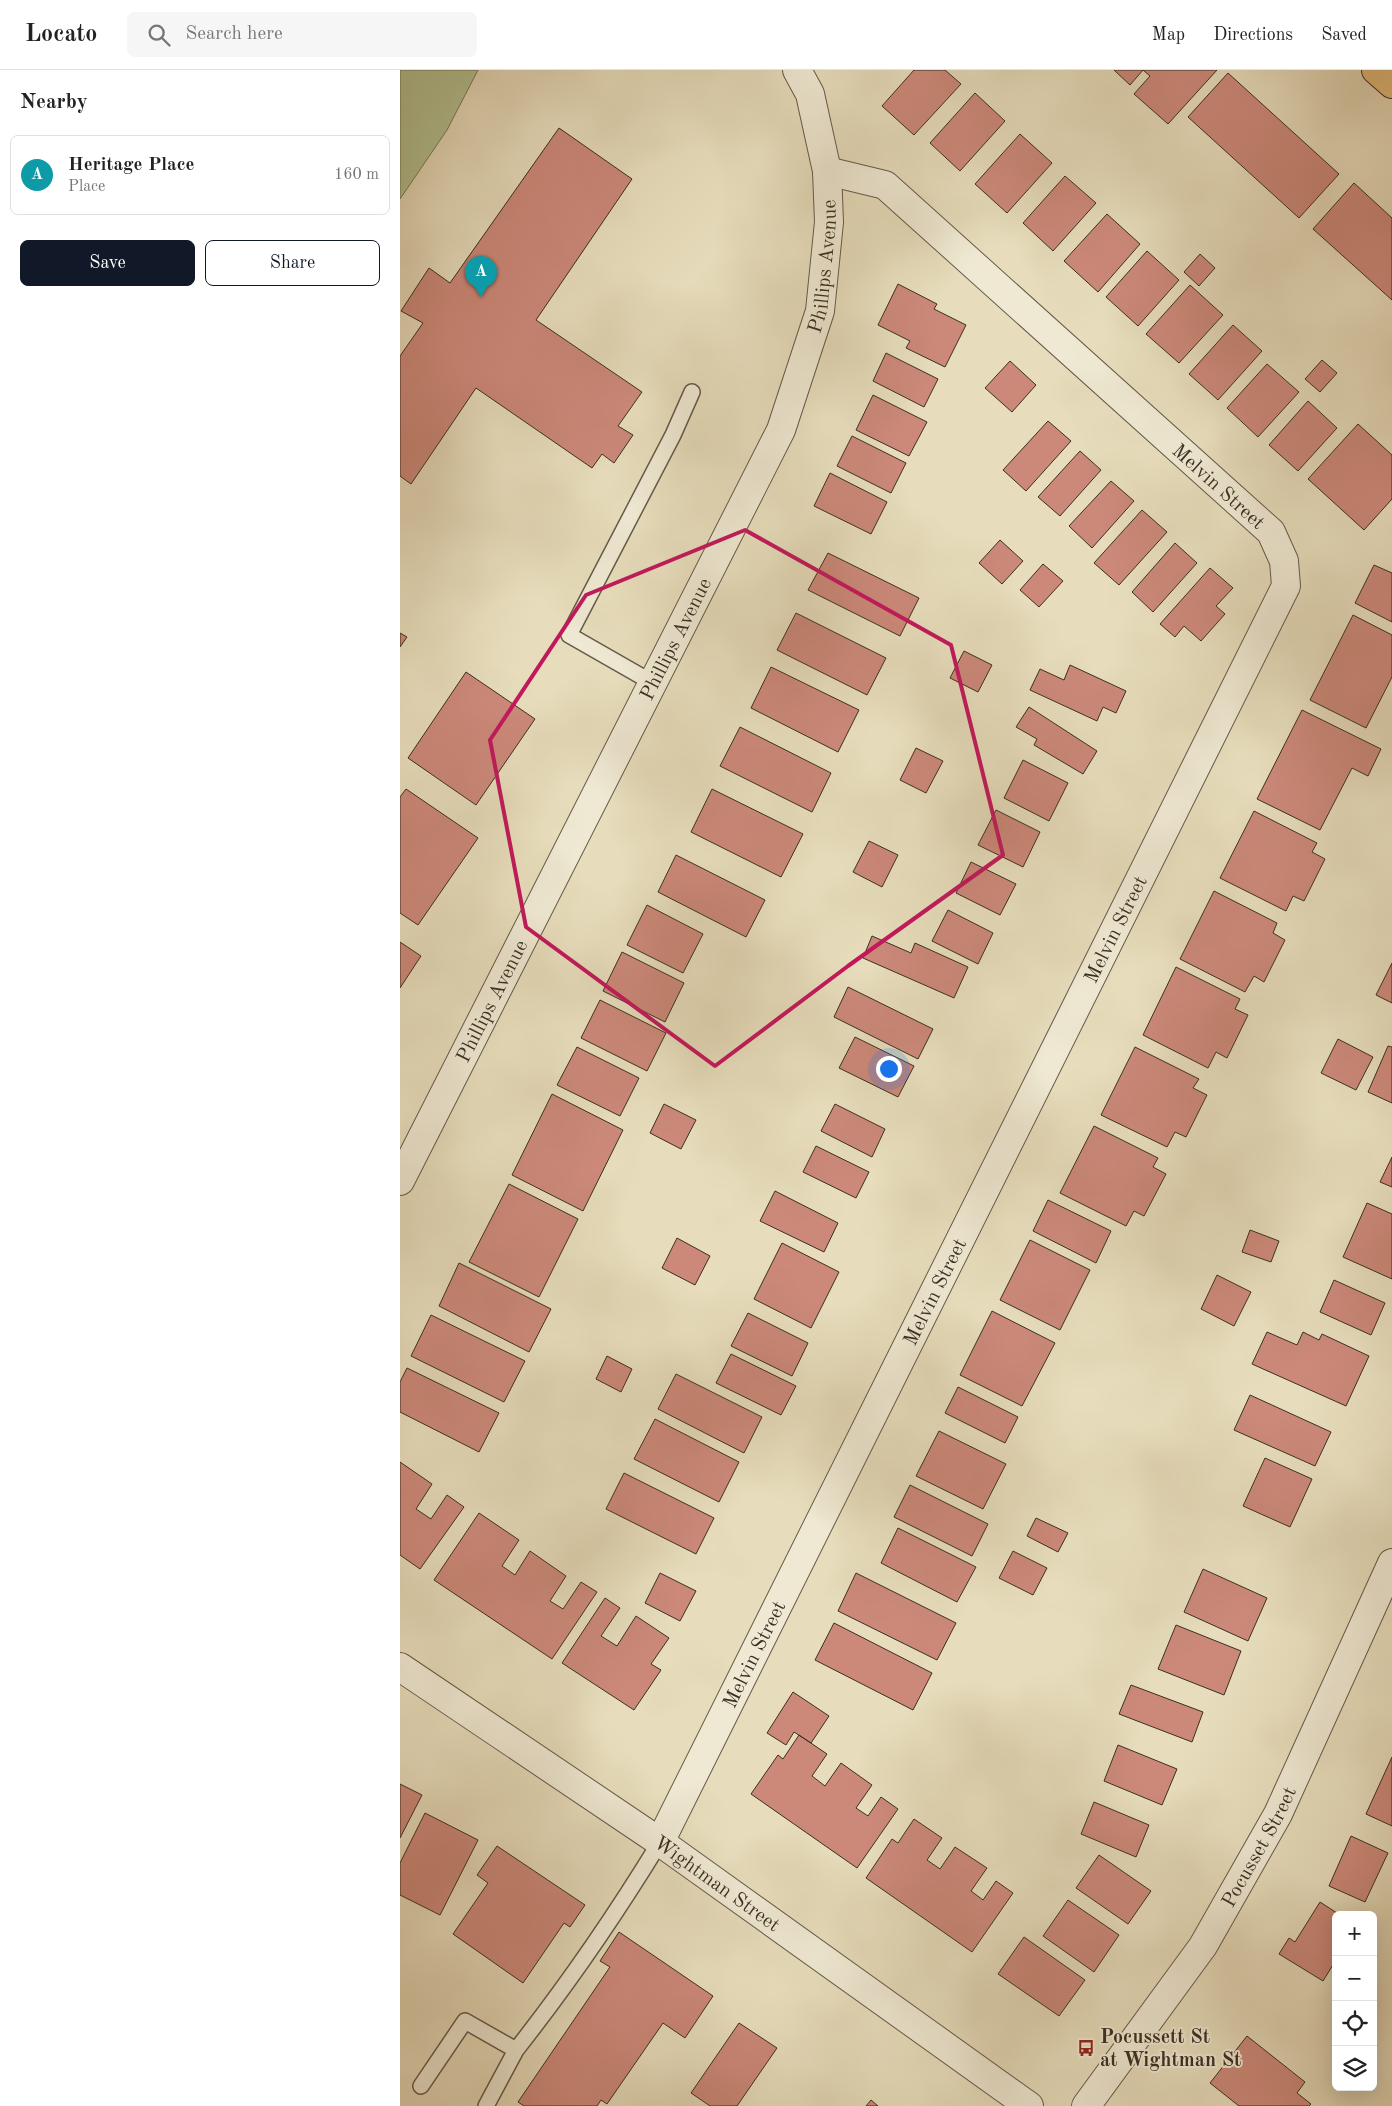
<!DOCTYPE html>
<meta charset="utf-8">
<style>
body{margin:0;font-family:"Old Standard TT",serif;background:#f6f6f6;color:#222}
.controls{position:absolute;right:15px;bottom:15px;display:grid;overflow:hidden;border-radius:8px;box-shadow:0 5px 20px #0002}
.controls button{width:45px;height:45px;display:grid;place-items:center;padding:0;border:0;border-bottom:1px solid #e0e0e0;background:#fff;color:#222;font:25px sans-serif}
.you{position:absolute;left:488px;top:998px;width:18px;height:18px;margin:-12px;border:4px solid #fff;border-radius:50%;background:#1a73e8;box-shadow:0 0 0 8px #1a73e833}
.badge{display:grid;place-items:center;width:32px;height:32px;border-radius:50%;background:#111827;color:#fff;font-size:16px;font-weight:700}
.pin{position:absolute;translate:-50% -41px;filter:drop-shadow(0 1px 2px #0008)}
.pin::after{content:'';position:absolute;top:26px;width:18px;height:15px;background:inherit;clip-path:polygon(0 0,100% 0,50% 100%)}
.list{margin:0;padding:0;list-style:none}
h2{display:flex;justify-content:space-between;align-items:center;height:65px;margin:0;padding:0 20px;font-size:21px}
h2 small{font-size:16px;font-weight:400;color:#767676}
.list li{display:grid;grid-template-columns:32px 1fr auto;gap:15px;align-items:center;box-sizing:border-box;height:80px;margin:0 10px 10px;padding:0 10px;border:1px solid #e0e0e0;border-radius:8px}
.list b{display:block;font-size:19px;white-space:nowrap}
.list p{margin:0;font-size:16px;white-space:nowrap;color:#767676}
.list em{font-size:16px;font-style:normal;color:#767676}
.actions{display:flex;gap:10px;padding:15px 20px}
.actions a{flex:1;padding:11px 0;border:1px solid #111827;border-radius:8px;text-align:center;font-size:18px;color:#111827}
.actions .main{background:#111827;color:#fff}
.icon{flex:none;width:28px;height:28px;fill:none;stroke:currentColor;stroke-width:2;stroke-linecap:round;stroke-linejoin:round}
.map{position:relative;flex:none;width:992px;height:2036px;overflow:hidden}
header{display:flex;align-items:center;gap:30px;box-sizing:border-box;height:70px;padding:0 25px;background:#fff;border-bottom:1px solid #e0e0e0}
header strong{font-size:24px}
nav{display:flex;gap:28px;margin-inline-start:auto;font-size:18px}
.search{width:350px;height:45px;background:#f6f6f6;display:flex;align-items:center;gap:12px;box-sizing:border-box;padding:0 18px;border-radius:8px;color:#767676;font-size:19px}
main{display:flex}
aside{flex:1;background:#fff}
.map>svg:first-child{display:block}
.green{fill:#b3c293;stroke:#76785b}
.building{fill:#cc897a;stroke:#3a2f23}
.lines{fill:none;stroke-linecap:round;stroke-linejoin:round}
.service-casing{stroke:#655a49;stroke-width:18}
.minor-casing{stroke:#655a49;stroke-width:30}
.primary-casing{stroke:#3a2f23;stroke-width:30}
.service{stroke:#efe9d3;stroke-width:15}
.minor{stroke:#efe9d3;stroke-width:28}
.primary{stroke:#e4be7e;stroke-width:28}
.marked{fill:none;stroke:#c2185b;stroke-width:4;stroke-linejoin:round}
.labels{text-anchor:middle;stroke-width:4;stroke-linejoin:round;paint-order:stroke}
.street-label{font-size:20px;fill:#3a2f23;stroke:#efe9d3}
.poi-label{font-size:20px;font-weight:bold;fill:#3a2f23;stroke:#efe9d3;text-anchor:start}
</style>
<header>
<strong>Locato</strong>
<div class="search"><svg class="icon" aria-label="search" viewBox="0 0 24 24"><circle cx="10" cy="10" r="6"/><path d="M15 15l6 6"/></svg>Search here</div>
<nav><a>Map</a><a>Directions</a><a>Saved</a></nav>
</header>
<main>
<aside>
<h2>Nearby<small></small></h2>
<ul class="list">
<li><span class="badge" style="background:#0f9aa8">A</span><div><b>Heritage Place</b><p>Place</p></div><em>160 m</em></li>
</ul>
<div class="actions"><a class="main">Save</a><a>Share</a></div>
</aside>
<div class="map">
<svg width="992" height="2036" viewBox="0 0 992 2036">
<rect width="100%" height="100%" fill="#e7ddbc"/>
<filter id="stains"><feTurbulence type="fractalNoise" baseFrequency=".004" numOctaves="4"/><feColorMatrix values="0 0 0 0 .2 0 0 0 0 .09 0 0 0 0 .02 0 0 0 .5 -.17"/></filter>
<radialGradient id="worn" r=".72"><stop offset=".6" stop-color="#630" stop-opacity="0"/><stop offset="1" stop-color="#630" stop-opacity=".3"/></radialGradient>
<!-- green -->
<path class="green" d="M0 0H78L47 60 0 129Z"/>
<!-- building -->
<path class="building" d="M514 0H545L561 14 514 65 482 36Z
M714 0H817L768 54 734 24 750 6 743 0 730 15Z
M828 3 939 104 899 148 788 47Z
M575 23 605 51 560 101 530 73Z
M159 58 232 109 136 250 242 322 218 356 233 365 214 393 202 384 192 398 76 318 11 414 0 406V286L23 253 1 241 29 198 50 213Z
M620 64 652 93 607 143 575 114Z
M665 106 696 133 653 181 623 153Z
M954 113 992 148V230L913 159Z
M707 144 740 174 698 222 664 191Z
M747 181 779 210 738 256 706 227Z
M800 184 815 198 799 216 784 202Z
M498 214 537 234 534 239 566 255 545 297 506 278 510 271 478 255Z
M790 215 823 245 779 293 746 264Z
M833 255 862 281 818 330 789 304Z
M486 283 538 309 524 337 473 311Z
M922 290 937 303 920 322 905 309Z
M610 291 636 315 612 342 585 318Z
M867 294 899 322 858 367 827 338Z
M473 325 527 352 509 386 456 360Z
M908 331 937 358 898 401 869 375Z
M648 351 671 371 626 421 603 400Z
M958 354 992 385V429L964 460 908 409Z
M452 366 506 393 491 423 437 396Z
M680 381 701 400 660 446 638 427Z
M430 403 487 432 471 464 414 436Z
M711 411 734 431 692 478 669 456Z
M742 440 767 462 719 515 694 493Z
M600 470 623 491 602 514 579 493Z
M775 473 797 493 753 542 732 522Z
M428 483 519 528 500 566 408 520Z
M643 494 663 511 639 537 620 520Z
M974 495 992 503V552L955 533Z
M810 498 833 518 816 536 825 544 801 571 784 556 775 567 760 554Z
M396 543 486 588 467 625 377 580Z
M953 545 992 565V607L966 658 910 630Z
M0 563 7 567 0 577Z
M564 581 592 595 578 622 550 608Z
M670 595 726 621 716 643 703 637 697 651 630 620 640 599 664 610Z
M371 597 459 640 438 682 351 638Z
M66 602 135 649 76 735 8 688Z
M629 637 697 681 683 704 634 675 637 669 616 657Z
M902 640 981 679 968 706 952 698 920 760 857 729Z
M340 657 431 703 412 742 320 696Z
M516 678 543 691 526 723 500 710Z
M623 690 668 713 649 751 604 728Z
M6 719 78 768 18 855 0 843V727Z
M312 719 403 764 381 807 291 762Z
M596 740 640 762 623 797 578 775Z
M854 741 917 773 912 782 925 789 904 831 893 826 886 841 820 808Z
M469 771 498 785 482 817 453 802Z
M276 785 365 830 346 867 258 822Z
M571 792 616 814 600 845 556 823Z
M814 821 877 853 873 863 885 870 864 912 854 906 845 922 780 889Z
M247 835 303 864 283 903 227 875Z
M548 840 593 863 578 894 532 871Z
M472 866 511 883 515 873 568 897 554 928 463 888Z
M0 872 21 886 0 918Z
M222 882 284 913 265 952 203 921Z
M992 893V933L976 925Z
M776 897 840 929 835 939 848 945 827 988 816 982 808 998 743 965Z
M448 917 533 959 518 989 434 947Z
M200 930 266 963 247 1001 181 968Z
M455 967 514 996 498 1027 439 998Z
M938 969 973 987 956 1020 921 1003Z
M988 976 992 977V1033L968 1022Z
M177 977 239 1008 220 1046 157 1015Z
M735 977 799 1009 793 1018 807 1025 786 1067 775 1062 767 1077 701 1045Z
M152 1024 223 1060 183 1141 112 1105Z
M264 1034 296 1050 281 1079 250 1063Z
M435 1034 485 1059 472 1087 421 1061Z
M694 1056 758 1088 753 1097 766 1104 744 1146 734 1141 726 1156 660 1123Z
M416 1076 469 1102 456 1128 403 1102Z
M992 1087V1117L980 1112Z
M109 1114 178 1149 139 1227 69 1192Z
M375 1121 438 1153 424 1182 360 1151Z
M648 1130 711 1161 696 1193 633 1161Z
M967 1133 992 1144V1209L943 1187Z
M850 1160 879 1171 871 1192 842 1182Z
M277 1168 310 1186 295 1215 262 1198Z
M630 1170 690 1200 660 1260 600 1230Z
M382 1173 439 1202 411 1258 354 1229Z
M59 1193 151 1239 129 1282 39 1236Z
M817 1205 851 1222 834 1256 801 1239Z
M934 1210 985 1233 971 1265 920 1242Z
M592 1241 655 1273 622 1336 560 1305Z
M348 1243 408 1273 392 1306 331 1276Z
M31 1245 125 1291 104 1332 11 1286Z
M867 1262 897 1275 903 1262 919 1270 922 1264 969 1286 946 1336 852 1294Z
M331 1284 396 1316 381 1345 316 1313Z
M207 1286 232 1299 221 1322 196 1309Z
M7 1298 99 1343 79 1382 0 1342V1312Z
M276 1304 362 1347 344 1383 258 1339Z
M558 1317 618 1347 605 1373 545 1343Z
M850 1325 931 1362 915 1396 834 1360Z
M255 1349 339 1392 319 1432 234 1389Z
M539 1361 606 1394 583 1439 516 1406Z
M865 1388 912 1409 890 1457 843 1436Z
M0 1392 32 1414 16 1439 31 1449 47 1425 64 1437 20 1499 0 1485Z
M224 1403 314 1448 296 1484 206 1439Z
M510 1415 588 1454 572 1486 494 1447Z
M79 1443 119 1470 102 1496 115 1505 130 1481 166 1506 150 1531 163 1539 181 1512 197 1522 152 1589 34 1510Z
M636 1448 668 1463 658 1482 627 1466Z
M498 1458 576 1497 557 1532 481 1493Z
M613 1481 647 1498 633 1525 599 1508Z
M803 1499 867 1528 848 1571 784 1542Z
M260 1503 296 1521 280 1551 245 1533Z
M456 1503 556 1553 537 1590 438 1541Z
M205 1528 220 1538 201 1566 217 1576 236 1546 269 1568 251 1594 261 1600 234 1640 162 1593Z
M434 1553 532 1603 513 1640 415 1590Z
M776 1555 841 1581 824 1625 758 1599Z
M731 1615 803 1642 792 1672 719 1644Z
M393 1622 429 1646 411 1673 394 1662 386 1675 367 1663Z
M399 1665 427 1684 412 1706 425 1716 441 1693 472 1715 456 1738 468 1746 481 1727 498 1739 457 1798 351 1724 378 1685 383 1689Z
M718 1675 777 1699 762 1735 704 1711Z
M992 1687V1756L966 1744Z
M0 1714 22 1725 0 1768Z
M694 1732 749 1755 736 1787 681 1764Z
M25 1743 78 1770 40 1845 0 1825V1793Z
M514 1749 542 1768 527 1790 540 1799 555 1777 587 1798 571 1821 583 1830 596 1811 613 1823 572 1882 466 1808 492 1769 498 1773Z
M951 1766 988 1783 965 1832 929 1816Z
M97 1776 185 1835 170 1857 164 1853 123 1913 53 1864 88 1813 77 1805Z
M699 1785 751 1821 728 1854 676 1818Z
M668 1830 719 1865 694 1902 643 1866Z
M920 1832 940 1845H936V1890L923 1911 879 1884 889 1868 895 1872Z
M219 1862 313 1926 285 1968 263 1953 207 2034 201 2030 197 2036H124L118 2032 210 1897 200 1891Z
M624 1867 685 1910 659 1946 598 1904Z
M339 1953 377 1978 337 2036H310L291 2023Z
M847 1966 905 2012 897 2023 911 2034 909 2036H839L810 2013Z
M471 2030 478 2036H466Z"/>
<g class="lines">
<!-- service casing -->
<g class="service-casing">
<path id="service" d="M253 613 169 565 273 365 292 322
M21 2016 65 1951 116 1980C168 1914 216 1844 260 1772
M86 2036 116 1980"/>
</g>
<!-- minor casing -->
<g class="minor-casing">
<g id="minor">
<path id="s1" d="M0 1111 381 360 420 241 429 152 427 101 410 24 397 0"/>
<path id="s2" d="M0 1597 260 1772 629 2036"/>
<path id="s3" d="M260 1772 886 516 884 491 871 462 485 115 427 101"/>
<path id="s4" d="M686 2036 803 1876 878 1744 992 1493"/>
</g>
</g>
<!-- primary casing -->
<g class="primary-casing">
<path id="primary" d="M976 0 992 14"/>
</g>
<!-- service -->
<use href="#service" class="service"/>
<!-- minor -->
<use href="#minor" class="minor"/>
<!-- primary -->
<use href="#primary" class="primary"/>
</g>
<!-- marked area -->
<path class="marked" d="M345 460 551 575 603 785 448 896 315 996 126 857 90 670 186 525Z"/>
<!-- icons -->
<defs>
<g id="bus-bare" transform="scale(1.35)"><path d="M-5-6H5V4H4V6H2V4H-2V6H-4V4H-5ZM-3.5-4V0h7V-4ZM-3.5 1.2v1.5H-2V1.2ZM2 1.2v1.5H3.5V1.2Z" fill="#8f2418" stroke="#efe9d3" stroke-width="2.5" paint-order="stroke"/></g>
</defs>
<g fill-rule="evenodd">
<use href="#bus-bare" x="686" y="1978"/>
</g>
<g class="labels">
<!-- street labels -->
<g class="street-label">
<text dy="7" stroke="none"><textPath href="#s1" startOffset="1012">Phillips Avenue</textPath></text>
<text transform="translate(819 416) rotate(42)" y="7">Melvin Street</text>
<text dy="7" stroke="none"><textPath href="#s1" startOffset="608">Phillips Avenue</textPath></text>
<text dy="7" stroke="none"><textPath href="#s3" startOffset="1020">Melvin Street</textPath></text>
<text dy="7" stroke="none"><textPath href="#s1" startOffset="202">Phillips Avenue</textPath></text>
<text dy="7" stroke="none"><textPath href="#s3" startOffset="615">Melvin Street</textPath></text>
<text dy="7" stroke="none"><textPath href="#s3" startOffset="210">Melvin Street</textPath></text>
<text dy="7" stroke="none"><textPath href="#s4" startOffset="312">Pocusset Street</textPath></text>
<text dy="7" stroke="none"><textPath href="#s2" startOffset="384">Wightman Street</textPath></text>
</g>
<!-- poi labels -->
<g class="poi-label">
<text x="700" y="1973">Pocussett St<tspan x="700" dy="23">at Wightman St</tspan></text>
</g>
</g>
<rect width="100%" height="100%" filter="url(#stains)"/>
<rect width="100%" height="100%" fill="url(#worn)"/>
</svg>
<div class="controls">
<button>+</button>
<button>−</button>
<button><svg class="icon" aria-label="locate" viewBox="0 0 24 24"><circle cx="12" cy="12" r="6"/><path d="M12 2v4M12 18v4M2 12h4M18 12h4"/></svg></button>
<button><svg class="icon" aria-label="layers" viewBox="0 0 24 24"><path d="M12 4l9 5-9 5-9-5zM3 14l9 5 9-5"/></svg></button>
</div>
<div class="you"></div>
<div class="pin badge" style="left:81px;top:227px;background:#0f9aa8">A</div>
</div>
</main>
